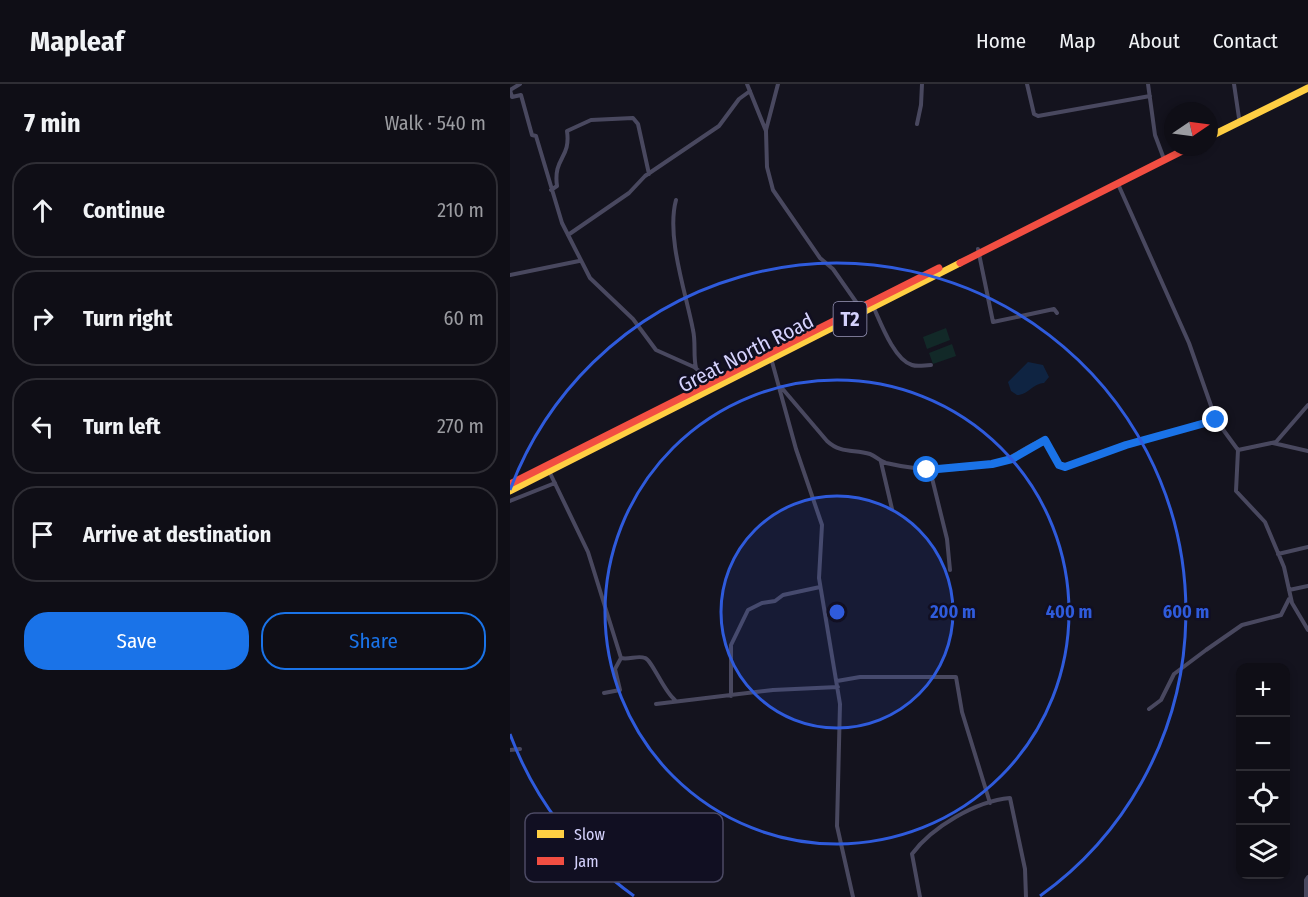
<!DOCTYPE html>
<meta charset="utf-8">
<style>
body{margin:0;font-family:"Fira Sans Condensed",sans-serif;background:#1d1c23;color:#f1f3f6}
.controls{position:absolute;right:18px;bottom:18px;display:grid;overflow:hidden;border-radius:12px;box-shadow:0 3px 9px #0003}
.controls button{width:54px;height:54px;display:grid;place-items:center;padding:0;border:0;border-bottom:2px solid #2f2e35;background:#0f0e16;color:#f1f3f6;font:30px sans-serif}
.compass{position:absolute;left:654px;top:18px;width:54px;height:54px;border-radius:50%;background:#0f0e16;box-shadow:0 3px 9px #0003;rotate:77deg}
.stop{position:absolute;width:18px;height:18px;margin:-14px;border:4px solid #1a73e8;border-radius:50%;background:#fff}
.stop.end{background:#1a73e8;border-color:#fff;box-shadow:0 2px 6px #0008}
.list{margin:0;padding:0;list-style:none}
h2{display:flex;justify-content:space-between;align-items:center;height:78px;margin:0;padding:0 24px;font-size:26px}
h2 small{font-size:20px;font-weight:400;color:#9b9ca1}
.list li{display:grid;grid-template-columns:39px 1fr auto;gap:18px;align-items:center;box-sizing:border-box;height:96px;margin:0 12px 12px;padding:0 12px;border:2px solid #2f2e35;border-radius:24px}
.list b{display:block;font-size:22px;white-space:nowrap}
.list em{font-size:20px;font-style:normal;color:#9b9ca1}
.actions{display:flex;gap:12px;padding:18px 24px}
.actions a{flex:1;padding:14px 0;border:2px solid #1a73e8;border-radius:24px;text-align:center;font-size:21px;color:#1a73e8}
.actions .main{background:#1a73e8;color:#fff}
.icon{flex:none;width:33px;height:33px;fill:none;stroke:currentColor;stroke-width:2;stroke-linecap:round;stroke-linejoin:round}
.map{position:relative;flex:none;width:798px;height:813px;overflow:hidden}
header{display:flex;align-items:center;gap:36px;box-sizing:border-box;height:84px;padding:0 30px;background:#0f0e16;border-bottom:2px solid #2f2e35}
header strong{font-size:28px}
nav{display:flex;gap:33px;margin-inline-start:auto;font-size:21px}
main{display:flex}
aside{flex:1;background:#0f0e16}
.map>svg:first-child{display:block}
.green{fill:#122928}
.water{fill:#0f2442}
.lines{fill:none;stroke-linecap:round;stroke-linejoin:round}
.street{stroke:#49485f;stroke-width:4}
.slow{stroke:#ffcf43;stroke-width:7}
.jam{stroke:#f24e42;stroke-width:7}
.route{stroke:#1a73e8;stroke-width:8}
.ring{fill:none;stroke:#2f5bdc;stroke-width:3}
.labels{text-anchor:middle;stroke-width:5;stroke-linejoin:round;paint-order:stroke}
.shield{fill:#110f22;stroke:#9a98bb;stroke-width:1.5}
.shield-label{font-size:20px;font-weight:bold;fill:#d5d2fd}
.street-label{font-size:21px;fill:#d5d2fd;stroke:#110f22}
.key{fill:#110f22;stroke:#4c4a64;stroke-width:1.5}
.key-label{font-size:16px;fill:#d5d2fd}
.centre{fill:#2f5bdc;stroke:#110f22;stroke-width:3}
.ring-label{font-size:18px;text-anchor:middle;font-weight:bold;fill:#2f5bdc;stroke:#110f22;stroke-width:5;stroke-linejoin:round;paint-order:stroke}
</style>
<header>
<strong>Mapleaf</strong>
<nav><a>Home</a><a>Map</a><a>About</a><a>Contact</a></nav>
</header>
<main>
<aside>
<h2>7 min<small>Walk · 540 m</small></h2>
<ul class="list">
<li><svg class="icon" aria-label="ahead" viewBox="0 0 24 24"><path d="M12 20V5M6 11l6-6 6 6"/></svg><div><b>Continue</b></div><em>210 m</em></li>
<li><svg class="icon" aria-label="right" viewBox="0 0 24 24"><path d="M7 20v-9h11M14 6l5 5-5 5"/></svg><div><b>Turn right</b></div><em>60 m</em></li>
<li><svg class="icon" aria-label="left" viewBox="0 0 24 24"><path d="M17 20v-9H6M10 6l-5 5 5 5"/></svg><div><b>Turn left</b></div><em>270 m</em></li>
<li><svg class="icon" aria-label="arrive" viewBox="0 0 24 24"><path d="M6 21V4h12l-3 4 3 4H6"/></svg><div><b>Arrive at destination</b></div></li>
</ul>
<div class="actions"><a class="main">Save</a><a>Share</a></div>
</aside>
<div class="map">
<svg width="798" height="813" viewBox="0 0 798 813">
<rect width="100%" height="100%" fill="#14131e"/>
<!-- green -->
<path class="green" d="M436 244 440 256 417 265 413 253Z
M442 260 446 272 423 280 419 269Z"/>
<!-- water -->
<path class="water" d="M518 278 533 281 539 293 534 299C522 300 518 311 507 311L501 307 498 298Z"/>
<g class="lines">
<!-- street -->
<path class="street" d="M237 0 256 47 257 83 263 106 310 174 323 185 351 225
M517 0 524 30 528 32 640 12
M638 0 645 51 654 75
M724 0 729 34
M0 6 2 13 11 11 22 51 26 52 52 139 80 194 123 235 146 266 184 283 202 297
M0 6 10 0
M407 40 411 21 412 0
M256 46 268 0
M608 100 679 259 706 336 728 366 726 407 755 438 774 483 782 519 798 546
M41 106 47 102C43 73 61 75 57 47L81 36 123 34 128 40 139 90
M166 116C156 153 176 209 183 246 186 259 183 271 186 284
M58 151 119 109 135 92 209 42 229 15 240 7
M468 165 483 238 544 225 547 229
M0 191 69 177
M363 222C370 237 384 276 402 281 408 283 415 281 421 281
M261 274 286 365 312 441 309 494 330 620 327 742 343 813
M271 303 317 357C331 370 344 365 360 370 366 372 369 377 376 379 410 387 451 388 485 379 504 375 519 359 535 356L550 381 555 383 616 361 706 336
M763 359 798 367
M728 366 766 358 798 321
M371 378 382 425
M420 386 437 455 440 486
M39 387 78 468 111 574 105 585 110 606 94 609
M0 417 45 399
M768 470 798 463
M779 506 798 502
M111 574C119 576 128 571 135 574 142 576 154 608 165 616
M327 597 350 593H446L452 628 480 719
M221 612V561L238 526 252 519 265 517 273 511 310 503
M146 620 263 606 328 603
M639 625 651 616 664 590 696 566 732 541 771 531 779 515
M0 666 10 665
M410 813 402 770C422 743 466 717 500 714L515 785 516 813
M796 813V796L798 793"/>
<!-- slow -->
<path class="slow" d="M699 53 798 4
M0 407 450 179"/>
<!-- jam -->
<path class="jam" d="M450 179 680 63
M0 400 429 184"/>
</g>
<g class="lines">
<!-- route -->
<path class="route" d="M417 386 482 380 502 375 535 356 549 381 555 383 616 361 706 336"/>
</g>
<!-- distance rings -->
<circle cx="327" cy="528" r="116" fill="#2f5bdc" fill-opacity=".12"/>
<g class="ring">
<circle cx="327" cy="528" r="116"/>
<circle cx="327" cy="528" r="232"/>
<path d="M124 812A349 349 0 0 1 0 650M0 406A349 349 0 1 1 530 812"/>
</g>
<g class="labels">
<!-- shield labels -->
<rect class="shield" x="323.5" y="218" width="33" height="34" rx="4.5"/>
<g class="shield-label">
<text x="340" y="242">T2</text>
</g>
<!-- street labels -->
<g class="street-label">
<text transform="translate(236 269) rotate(-27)" y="7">Great North Road</text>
</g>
</g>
<!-- legend -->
<rect x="15" y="729" width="198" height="69" rx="9" class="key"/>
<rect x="27" y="746" width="27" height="8" fill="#ffcf43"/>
<rect x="27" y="773" width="27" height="8" fill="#f24e42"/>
<g class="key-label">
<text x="64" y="756">Slow</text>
<text x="64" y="783">Jam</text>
</g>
<circle cx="327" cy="528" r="9" class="centre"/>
<g class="ring-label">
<text x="443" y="534">200 m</text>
<text x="559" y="534">400 m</text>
<text x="676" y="534">600 m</text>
</g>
</svg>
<div class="controls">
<button>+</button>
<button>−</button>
<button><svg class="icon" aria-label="locate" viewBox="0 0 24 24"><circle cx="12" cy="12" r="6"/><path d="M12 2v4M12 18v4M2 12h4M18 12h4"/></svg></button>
<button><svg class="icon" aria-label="layers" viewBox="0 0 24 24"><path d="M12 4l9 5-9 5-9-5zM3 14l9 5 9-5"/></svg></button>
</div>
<svg class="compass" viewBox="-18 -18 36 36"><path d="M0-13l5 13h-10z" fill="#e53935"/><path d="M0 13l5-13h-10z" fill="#9b9ca1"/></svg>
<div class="stop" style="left:417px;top:386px"></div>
<div class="stop end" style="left:706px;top:336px"></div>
</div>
</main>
